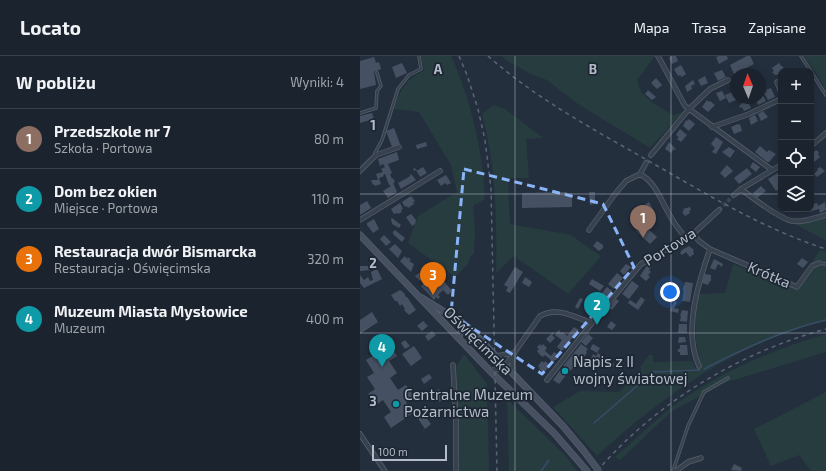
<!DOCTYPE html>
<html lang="pl">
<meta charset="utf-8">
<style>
body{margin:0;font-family:"Exo 2",sans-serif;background:#242b36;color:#f1f3f6}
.controls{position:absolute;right:12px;top:12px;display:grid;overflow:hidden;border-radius:8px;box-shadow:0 2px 10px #0003}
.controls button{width:36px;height:36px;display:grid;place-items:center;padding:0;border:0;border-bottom:1px solid #39404a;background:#1b232e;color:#f1f3f6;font:20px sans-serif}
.compass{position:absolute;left:370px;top:12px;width:36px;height:36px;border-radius:50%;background:#1b232e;box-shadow:0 2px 10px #0003;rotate:358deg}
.scale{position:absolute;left:12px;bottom:10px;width:75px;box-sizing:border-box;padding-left:4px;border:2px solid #b4bcc9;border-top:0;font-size:11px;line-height:14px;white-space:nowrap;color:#b4bcc9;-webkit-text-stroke:3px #1d2633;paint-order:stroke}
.you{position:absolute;left:310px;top:236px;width:14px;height:14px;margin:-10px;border:3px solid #fff;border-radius:50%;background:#1a73e8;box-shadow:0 0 0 6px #1a73e833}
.badge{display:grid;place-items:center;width:26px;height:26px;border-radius:50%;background:#1a73e8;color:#fff;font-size:13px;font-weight:700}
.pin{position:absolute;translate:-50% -33px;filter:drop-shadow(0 1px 2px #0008)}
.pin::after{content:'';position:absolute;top:21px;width:14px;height:12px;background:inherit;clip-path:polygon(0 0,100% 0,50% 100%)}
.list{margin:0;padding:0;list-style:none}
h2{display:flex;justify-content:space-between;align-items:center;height:52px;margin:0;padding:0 16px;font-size:17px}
h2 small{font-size:13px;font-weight:400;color:#a0a4aa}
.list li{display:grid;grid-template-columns:26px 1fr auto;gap:12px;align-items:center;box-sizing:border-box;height:60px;padding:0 16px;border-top:1px solid #39404a}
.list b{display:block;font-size:15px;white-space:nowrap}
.list p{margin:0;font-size:13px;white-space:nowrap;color:#a0a4aa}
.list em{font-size:13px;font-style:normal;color:#a0a4aa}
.icon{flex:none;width:22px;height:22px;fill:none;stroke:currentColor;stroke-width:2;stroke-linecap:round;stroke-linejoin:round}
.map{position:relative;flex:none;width:466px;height:415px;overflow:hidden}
header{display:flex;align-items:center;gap:24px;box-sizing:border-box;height:56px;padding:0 20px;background:#1b232e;border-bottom:1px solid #39404a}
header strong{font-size:19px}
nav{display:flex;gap:22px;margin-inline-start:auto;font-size:14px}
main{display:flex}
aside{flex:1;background:#1b232e}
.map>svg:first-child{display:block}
.green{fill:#263c3f}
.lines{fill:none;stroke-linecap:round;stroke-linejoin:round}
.stream{stroke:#394c67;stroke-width:1.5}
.building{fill:#455162}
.street-tunnel{stroke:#3a4453;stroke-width:4;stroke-dasharray:4 2;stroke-linecap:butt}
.lane-casing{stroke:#565f6c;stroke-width:3.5}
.street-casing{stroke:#565f6c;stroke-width:5.5}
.secondary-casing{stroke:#565f6c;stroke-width:7}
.lane{stroke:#38414e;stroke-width:2}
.street{stroke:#38414e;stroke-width:4}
.secondary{stroke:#465061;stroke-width:5.5}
.rail{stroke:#5a6575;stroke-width:1.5;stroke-dasharray:4 4;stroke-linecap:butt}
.secondary-bridge-casing{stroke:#565f6c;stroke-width:7;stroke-linecap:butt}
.secondary-bridge{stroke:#465061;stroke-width:5.5}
.marked{fill:none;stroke:#8ab4f8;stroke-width:3;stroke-dasharray:8 5;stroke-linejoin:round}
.grid{fill:none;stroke:#b4bcc9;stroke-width:1;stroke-opacity:0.55}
.culture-dot{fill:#0f9aa8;stroke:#1d2633;stroke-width:1.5}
.labels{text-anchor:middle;stroke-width:3.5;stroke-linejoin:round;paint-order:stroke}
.street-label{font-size:15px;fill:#b4bcc9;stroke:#1d2633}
.poi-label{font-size:15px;fill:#b4bcc9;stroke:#1d2633;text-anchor:start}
.grid-label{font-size:13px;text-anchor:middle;font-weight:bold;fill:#b4bcc9;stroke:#1d2633;stroke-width:3.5;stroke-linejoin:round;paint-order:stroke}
</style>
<header>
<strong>Locato</strong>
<nav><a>Mapa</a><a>Trasa</a><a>Zapisane</a></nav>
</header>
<main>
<aside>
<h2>W pobliżu<small>Wyniki: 4</small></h2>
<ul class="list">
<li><span class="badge" style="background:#8d6e63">1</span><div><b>Przedszkole nr 7</b><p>Szkoła · Portowa</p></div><em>80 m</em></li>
<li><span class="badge" style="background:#0f9aa8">2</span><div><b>Dom bez okien</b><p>Miejsce · Portowa</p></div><em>110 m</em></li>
<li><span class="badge" style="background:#e8710a">3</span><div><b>Restauracja dwór Bismarcka</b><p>Restauracja · Oświęcimska</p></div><em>320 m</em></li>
<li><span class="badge" style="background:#0f9aa8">4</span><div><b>Muzeum Miasta Mysłowice</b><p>Muzeum</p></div><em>400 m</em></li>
</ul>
</aside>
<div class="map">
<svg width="466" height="415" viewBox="0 0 466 415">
<rect width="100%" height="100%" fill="#242f3e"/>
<!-- green -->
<path class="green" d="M61 0H91C111 44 123 95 125 143L113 150 115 176 114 197 110 201 108 208 95 221 48 187 58 160 97 136 91 109 59 56 34 53C39 36 47 21 64 15Z
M142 0H295L277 24 281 36 293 47 313 59 323 56 290 92 218 48 187 24 173 19 147 5Z
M443 0H466V34L456 17Z
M134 49 145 53 183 82 166 83 169 122H152L148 124 150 168 211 179 241 200 208 238 154 200 136 217C137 164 136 109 122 58Z
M466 162V185L433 167H437Z
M460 194 466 196V265C378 286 302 340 237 400L193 351 220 335 259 336 282 313 280 311 289 299H293V306L333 305 335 312H341L336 285 335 263 338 238 365 237 373 208 439 234 437 228Z
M466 278V296L367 326 312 355 260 404 255 401C277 382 297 362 320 345 364 314 415 293 466 278Z
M104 298 127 328 129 415H99L96 311Z
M466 336V415H451L439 399 411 410 394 373Z
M147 343 204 398 217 415H149Z"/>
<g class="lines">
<!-- stream -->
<path class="stream" d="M344 313C383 293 423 274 466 264
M234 367 293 316 340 314
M181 415 189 404"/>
</g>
<!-- building -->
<path class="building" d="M310 0H316L318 5 312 8 309 2 311 1Z
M359 0H367L368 3 359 8 356 1Z
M387 0H390L394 8 374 18 370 9Z
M14 1 16 7 19 6 21 13 14 16 16 29 0 33V5Z
M42 7 47 17 36 22 32 11Z
M419 7 421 10H422L424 12 422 13 423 15H421V19L420 18 415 19 412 16 414 15 412 12Z
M321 9 326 18 322 21 320 19 318 20 314 13Z
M362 14 366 21 358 25 354 17Z
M345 20 348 27 341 30 338 24Z
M296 22 302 29 297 33 291 27Z
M333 24 335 28 331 30 332 33 327 36 325 30Z
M411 32 415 41 408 44 404 37 407 36 406 34Z
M288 34 296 41 292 44 285 38Z
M362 35 366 42 360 45 356 37Z
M372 36 376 44 369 47 365 39Z
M402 38 406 45 398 49 395 42H400V39Z
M347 44 349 46 350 45 355 49 348 56 342 51Z
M384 46 385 47 388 46 391 52 384 55 382 51 380 52 379 50Z
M403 55 408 61 401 65 398 58Z
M12 57 14 63 0 67V60Z
M395 59 398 65 391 69 389 62Z
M329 63 335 68 329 75 323 70 326 64 327 65Z
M378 68V69L380 68 382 75 374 78 371 71Z
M34 72 40 88 32 91 26 75Z
M320 73 327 79 321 86 317 83 319 81 316 79Z
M356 81 363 86 356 98 352 96 355 92 351 88Z
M66 86 67 90 57 93 56 89Z
M309 86 316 93 315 94 314 93 311 97 305 93Z
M400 90 407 96 409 94 416 98 409 106H407L395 96Z
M369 91 375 95 370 102 362 96Z
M456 94 459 96 458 98 460 101 454 106 452 103 451 104V98L453 95 454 96Z
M37 96 39 104 28 108 32 117 30 118 32 123 33 122 35 126 33 127 37 136 28 142 23 135 31 130 29 129 25 118 23 119 24 120 19 122 21 128 15 130 14 128 13 129 11 124H18L16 118 23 116 21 113 25 111 23 108 20 110 18 103Z
M393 106 400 111 396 116 390 111Z
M367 109 373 115 365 122 360 117Z
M63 111 67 117 60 121 56 114 54 115 53 113 55 112 56 114H58Z
M460 111 465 115 457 121 454 118 458 114 457 113Z
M387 112 392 118 379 128 374 122Z
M421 115V132L416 135 408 123Z
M51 118 56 124 41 133 38 127 49 121Z
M86 119 91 127 87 129 85 127 81 130 77 124Z
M401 130 406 135 397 142 393 137Z
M207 136V137H212V151L162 152V137Z
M229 136H235V148L230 149Z
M51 140 55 145 53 146 54 148 48 152 47 150 45 151 42 146Z
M7 145 11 152 0 159V149Z
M289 146 294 155 288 158 283 150Z
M452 146 453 148 457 147 458 150 465 146 466 154 460 157 459 153 449 156V153H451V147Z
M40 147 43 153 41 154 42 156 38 158 37 157 34 158 31 153Z
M330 151 331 154 329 155 330 157 325 160 322 156 324 155 323 153Z
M51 158 56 164 55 168 52 170 46 161Z
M32 162 41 169 39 172 32 168 31 163Z
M14 163 19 173 13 177 7 169V167Z
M283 168 297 181 290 188 276 175Z
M35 174 45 182 42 186 33 178V176Z
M24 179 31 186 26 190 20 183Z
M237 185 243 189V192L239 195 233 190Z
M35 188 42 195 38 202 29 193Z
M329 190 334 194 333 195 334 198 330 201 326 196 322 199 320 197 322 194Z
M45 200 47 203 48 201 51 204 49 205 54 208 51 216 40 205Z
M442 202 448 206 443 212 437 208Z
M354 203 363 208 362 211 358 208 355 214 350 212Z
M266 208 271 211 264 219 260 215Z
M288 208 291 211 289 214 291 216 288 219 290 221 286 225 280 220Z
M0 210H9L10 214 0 215Z
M155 211 163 216 150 237 146 235 148 231 144 229Z
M17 213 22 223 4 232 0 227V219L4 224 8 221 10 225 13 224 11 216Z
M63 214 64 215 61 218 64 220 60 225 55 220Z
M257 217 263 222 254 233 248 228Z
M345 218 351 219V225H350L348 229 342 227Z
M165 221 172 226 169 231 162 227Z
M232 223 244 230 240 235 229 228Z
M83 224 92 235 88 239 83 234 78 239 80 241 78 243 76 241 74 244 61 230 66 225 74 233Z
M272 225 279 230 269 243 262 238Z
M325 226 333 227 330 246 322 245 324 235H323V233Z
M247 231 252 235 243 245 238 242Z
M40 234 44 237 46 241H47L56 254 49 259 44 254 45 253 42 248 40 250 37 245H35L31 239Z
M281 241 285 244 278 254 268 247 270 244 276 248Z
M220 242 223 243 218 253 215 251Z
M256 243 259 245 252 254 249 252Z
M234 245 240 250 235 256 230 252Z
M314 245 317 246 314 252 319 253 318 257 310 255Z
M322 254 328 255 327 266 320 265 321 260H320Z
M12 256 18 266 0 278V264Z
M63 265 68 270 62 275 57 270Z
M251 265 256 269 252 274 247 271Z
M319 268H327V277H318Z
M214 271 219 274 202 295 197 291 202 284 195 279 196 277 199 274 201 277 203 276 207 280Z
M72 275 76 279 68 285 65 280Z
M193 276 194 278 192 279 195 282 190 287 186 283Z
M228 278 233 282 226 290 221 286Z
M319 281H325L326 286 318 287Z
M45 284 50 290 45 293 41 287Z
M180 288 181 290 183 288 187 292 185 295 191 300 194 296 199 299 196 304H195L193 306 185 299 183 301 180 299 177 295 179 293 177 291Z
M221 288 228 293 226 295 227 296 225 300 223 299 218 303 216 302 214 305 216 307 214 309 215 310 210 315 203 310Z
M233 288 240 292 237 297 230 293Z
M30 289 37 300 29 305 37 317 30 322 38 334 46 329 54 341 46 346 53 357 31 372 24 361 31 356 23 344 16 349 8 338 15 333 7 321 14 317 6 304Z
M320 289H327L328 299H320V296H318V293H320Z
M54 290 62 302 51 310 42 298Z
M238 297 254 308 253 311 240 302 234 310 229 306 233 298 236 300Z
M182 305 184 307 185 305 190 309 184 317 179 313 180 312 178 310Z
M201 313 207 318 199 328 193 324Z
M69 318 72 322 64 328 61 323Z
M79 333 84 344 78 346 74 335Z
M63 357 71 368 65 373 57 361Z
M374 408 382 412 381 415 371 414Z"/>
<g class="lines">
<!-- street-tunnel -->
<path class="street-tunnel" d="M286 107 291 99
M359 154 374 139"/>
<!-- lane casing -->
<g class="lane-casing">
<path id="lane" d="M441 0 466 39
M0 57 16 52 17 35 21 30 17 17
M16 99 15 97 22 84 38 33 49 19 61 13 59 0
M459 207 466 208
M313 415 328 370 344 336 368 322"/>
</g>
<!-- street casing -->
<g class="street-casing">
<path id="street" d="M298 0 325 50 412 114
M417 26 421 36
M352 71 389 58 421 43
M451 90 466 77
M291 99 329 53 350 33 368 24
M0 115 16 99 39 91
M280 118C295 126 300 142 308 156 313 166 319 174 326 182
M381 133C393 142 418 162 432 165 443 167 455 162 466 159
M374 139 381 133 421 109
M0 164 80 115
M229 174 255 138 266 125 280 118 286 107
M333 178 339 185 350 193 437 231 452 210 459 207
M136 300 154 297 152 306 153 318
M93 309 96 363V415
M339 310C323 275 338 228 350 193
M130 315 139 313 145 310 180 260C198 250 214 261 232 267L281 208 333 178 359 154
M187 324 232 267
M0 378 25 415
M316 415 328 406 341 402"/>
</g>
<!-- secondary casing -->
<g class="secondary-casing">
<path id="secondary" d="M0 179 130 315 194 377 227 415
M62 242 101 266 110 273 203 370 223 394
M98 282 102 275 110 273"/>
</g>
<!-- lane -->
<use href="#lane" class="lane"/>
<!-- street -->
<use href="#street" class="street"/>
<!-- secondary -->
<use href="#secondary" class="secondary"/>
<!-- rail -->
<path class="rail" d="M99 0 107 19 118 53 125 84 131 133 137 415
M128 0C175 42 233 73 287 104 345 137 403 173 466 193
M237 415C297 346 378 297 466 273"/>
<!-- secondary-bridge casing -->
<g class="secondary-bridge-casing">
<path id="secondary-bridge" d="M223 394 239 415"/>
</g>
<!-- secondary-bridge -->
<use href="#secondary-bridge" class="secondary-bridge"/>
</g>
<!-- marked area -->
<path class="marked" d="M104 113 243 148 274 211 182 318 91 258Z"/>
<!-- grid -->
<path class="grid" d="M155 0V415M311 0V415M0 138H421M451 138H466M0 277H466"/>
<!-- markers -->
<g class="culture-dot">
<circle cx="205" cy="315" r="4"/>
<circle cx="36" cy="348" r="4"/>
</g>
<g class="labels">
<!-- street labels -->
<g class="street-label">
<text transform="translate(310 191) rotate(-32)" y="5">Portowa</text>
<text transform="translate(409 219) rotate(23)" y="5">Krótka</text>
<text transform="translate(118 285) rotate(45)" y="5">Oświęcimska</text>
</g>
<!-- poi labels -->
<g class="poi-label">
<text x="213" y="311">Napis z II<tspan x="213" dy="17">wojny światowej</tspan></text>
<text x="44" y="344">Centralne Muzeum<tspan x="44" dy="17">Pożarnictwa</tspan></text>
</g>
</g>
<g class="grid-label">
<text x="78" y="18">A</text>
<text x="233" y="18">B</text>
<text x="13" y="74">1</text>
<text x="13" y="212">2</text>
<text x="13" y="350">3</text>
</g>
</svg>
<div class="controls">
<button>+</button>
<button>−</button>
<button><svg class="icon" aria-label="locate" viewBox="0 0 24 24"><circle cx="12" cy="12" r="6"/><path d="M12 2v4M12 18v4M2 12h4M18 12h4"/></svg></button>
<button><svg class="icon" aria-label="layers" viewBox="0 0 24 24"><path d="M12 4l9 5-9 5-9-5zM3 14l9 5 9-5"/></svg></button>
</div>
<svg class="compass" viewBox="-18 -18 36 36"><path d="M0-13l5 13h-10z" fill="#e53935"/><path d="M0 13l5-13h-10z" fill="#a0a4aa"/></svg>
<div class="scale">100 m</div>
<div class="you"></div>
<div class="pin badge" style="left:283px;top:182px;background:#8d6e63">1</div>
<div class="pin badge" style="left:237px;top:269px;background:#0f9aa8">2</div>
<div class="pin badge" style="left:73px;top:239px;background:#e8710a">3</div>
<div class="pin badge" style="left:22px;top:311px;background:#0f9aa8">4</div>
</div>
</main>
